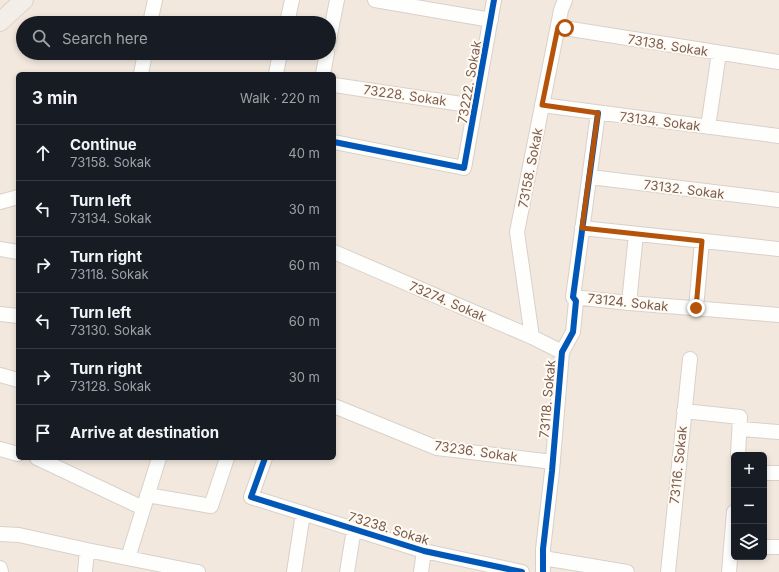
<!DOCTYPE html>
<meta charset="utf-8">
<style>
body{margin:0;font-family:Inter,sans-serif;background:#242831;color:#f1f3f6}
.controls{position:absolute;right:12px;bottom:12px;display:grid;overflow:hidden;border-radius:6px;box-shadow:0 2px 6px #0003}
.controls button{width:36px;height:36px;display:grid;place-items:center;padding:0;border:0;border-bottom:1px solid #363941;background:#171b24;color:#f1f3f6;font:20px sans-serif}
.stop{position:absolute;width:12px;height:12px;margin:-9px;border:3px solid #b45309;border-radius:50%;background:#fff}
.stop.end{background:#b45309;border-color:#fff;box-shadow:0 1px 4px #0008}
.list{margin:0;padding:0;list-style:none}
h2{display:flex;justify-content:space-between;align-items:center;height:52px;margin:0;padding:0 16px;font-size:17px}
h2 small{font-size:13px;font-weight:400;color:#9ea1a6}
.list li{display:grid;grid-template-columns:26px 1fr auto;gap:12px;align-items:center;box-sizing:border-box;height:56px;padding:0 16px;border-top:1px solid #363941}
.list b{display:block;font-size:15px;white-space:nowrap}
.list p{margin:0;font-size:13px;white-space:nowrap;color:#9ea1a6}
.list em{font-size:13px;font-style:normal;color:#9ea1a6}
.icon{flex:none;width:22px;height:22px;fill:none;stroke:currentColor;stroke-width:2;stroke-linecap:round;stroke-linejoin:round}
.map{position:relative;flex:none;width:779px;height:572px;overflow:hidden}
.search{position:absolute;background:#171b24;box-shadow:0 2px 6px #0003;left:16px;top:16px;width:320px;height:44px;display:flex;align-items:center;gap:10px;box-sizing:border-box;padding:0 14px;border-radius:22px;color:#9ea1a6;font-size:15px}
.panel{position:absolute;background:#171b24;box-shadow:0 2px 6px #0003;left:16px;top:72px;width:320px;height:388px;border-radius:6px}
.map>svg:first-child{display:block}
.residential{fill:#f2e8de;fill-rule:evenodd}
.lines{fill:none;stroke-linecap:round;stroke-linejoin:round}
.minor-casing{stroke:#d7d1cb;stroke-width:16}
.major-casing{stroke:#dad1cc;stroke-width:20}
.minor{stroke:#fefefd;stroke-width:14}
.major{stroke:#f3eee8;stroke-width:18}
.cycleway-casing{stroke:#fffaf3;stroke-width:8}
.cycleway{stroke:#0057b8;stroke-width:6}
.route{stroke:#b45309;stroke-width:5}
.labels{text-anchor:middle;stroke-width:4;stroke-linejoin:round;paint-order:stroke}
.street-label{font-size:13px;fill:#7a5c4d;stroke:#fffaf3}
</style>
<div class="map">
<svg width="779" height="572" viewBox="0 0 779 572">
<rect width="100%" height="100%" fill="#f9f5f0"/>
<!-- residential -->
<path class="residential" d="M0 0H779V572H0ZM23 23H329V53H23ZM18 74H334V458H18ZM734 455H764V557H734Z"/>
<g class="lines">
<!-- minor casing -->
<g class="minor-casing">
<path id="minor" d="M375 0 491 20
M150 23 155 0
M287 23 292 0
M558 27 779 62
M329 40 337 0
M141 74 145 53
M276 74 280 53
M323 74 327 53
M334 85 475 106
M542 105 779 136
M708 127 719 53
M334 142 464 168 494 0
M590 177 779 200
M0 202 18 197
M582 228 779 249
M0 249 18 252
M334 252 532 337 562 352
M573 297 629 303 779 315
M629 303 636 234
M696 308 702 241
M0 314 18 316
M532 337 517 232 561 10 565 0
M0 375 18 380
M334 406 437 448 553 462
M684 411 740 417 738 455
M740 429 779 432
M0 449 18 454
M37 458 143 508
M265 458 251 497 424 551 522 572
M764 473H779
M147 495 211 506 227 458
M0 534 19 535 87 550
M764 547H779
M128 558 159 458
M543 558 627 572
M0 568 1 572
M85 572 87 550 198 572
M294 572 303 513
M347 572 354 529
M421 572 424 551
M543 572V549L552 471 562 352 573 332 576 301 573 297 598 113
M668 572 690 359
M729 572 734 512"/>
</g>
<!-- major casing -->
<g class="major-casing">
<path id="major" d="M0 22 24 0"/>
</g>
<!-- minor -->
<use href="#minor" class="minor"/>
<!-- major -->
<use href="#major" class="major"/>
<!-- cycleway casing -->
<g class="cycleway-casing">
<path id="cycleway" d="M334 142 464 168 494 0
M265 458 251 497 424 551 522 572
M543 572V549L552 471 562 352 573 332 576 301 573 297 598 113"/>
</g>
<!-- cycleway -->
<use href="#cycleway" class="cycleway"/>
</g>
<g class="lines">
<!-- route -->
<path class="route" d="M565 28 558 27 542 105 598 113 582 228 702 241 696 308"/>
</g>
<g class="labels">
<!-- street labels -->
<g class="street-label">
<text transform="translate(668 45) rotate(9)" y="5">73138. Sokak</text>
<text transform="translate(469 82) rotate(-80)" y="5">73222. Sokak</text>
<text transform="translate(405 95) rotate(8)" y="5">73228. Sokak</text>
<text transform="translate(660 121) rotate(7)" y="5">73134. Sokak</text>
<text transform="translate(530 168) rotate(-79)" y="5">73158. Sokak</text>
<text transform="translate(684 189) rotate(7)" y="5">73132. Sokak</text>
<text transform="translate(448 301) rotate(23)" y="5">73274. Sokak</text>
<text transform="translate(628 302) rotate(6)" y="5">73124. Sokak</text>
<text transform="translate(547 399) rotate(-85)" y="5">73118. Sokak</text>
<text transform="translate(476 451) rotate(8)" y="5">73236. Sokak</text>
<text transform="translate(678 465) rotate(-84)" y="5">73116. Sokak</text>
<text transform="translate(389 528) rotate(17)" y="5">73238. Sokak</text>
</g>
</g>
</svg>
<div class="controls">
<button>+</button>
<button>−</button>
<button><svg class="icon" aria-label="layers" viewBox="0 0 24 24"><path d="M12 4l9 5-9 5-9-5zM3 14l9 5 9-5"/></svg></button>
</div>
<div class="stop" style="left:565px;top:28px"></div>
<div class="stop end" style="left:696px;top:308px"></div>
<div class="search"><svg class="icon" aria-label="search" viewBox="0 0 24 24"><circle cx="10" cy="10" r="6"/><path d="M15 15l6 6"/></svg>Search here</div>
<section class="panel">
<h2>3 min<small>Walk · 220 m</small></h2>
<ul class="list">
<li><svg class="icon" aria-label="ahead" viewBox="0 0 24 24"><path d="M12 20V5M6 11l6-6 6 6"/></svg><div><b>Continue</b><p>73158. Sokak</p></div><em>40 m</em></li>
<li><svg class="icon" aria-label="left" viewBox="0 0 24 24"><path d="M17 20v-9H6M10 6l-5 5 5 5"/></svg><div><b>Turn left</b><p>73134. Sokak</p></div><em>30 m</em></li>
<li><svg class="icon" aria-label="right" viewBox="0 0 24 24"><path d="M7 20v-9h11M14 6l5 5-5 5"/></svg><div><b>Turn right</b><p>73118. Sokak</p></div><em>60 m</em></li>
<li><svg class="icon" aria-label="left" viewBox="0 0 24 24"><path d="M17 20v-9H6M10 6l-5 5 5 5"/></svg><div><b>Turn left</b><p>73130. Sokak</p></div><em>60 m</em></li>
<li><svg class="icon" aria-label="right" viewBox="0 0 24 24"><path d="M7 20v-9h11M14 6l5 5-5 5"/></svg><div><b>Turn right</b><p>73128. Sokak</p></div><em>30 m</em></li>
<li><svg class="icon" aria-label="arrive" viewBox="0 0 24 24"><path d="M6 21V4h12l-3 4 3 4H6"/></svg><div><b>Arrive at destination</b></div></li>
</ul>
</section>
</div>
